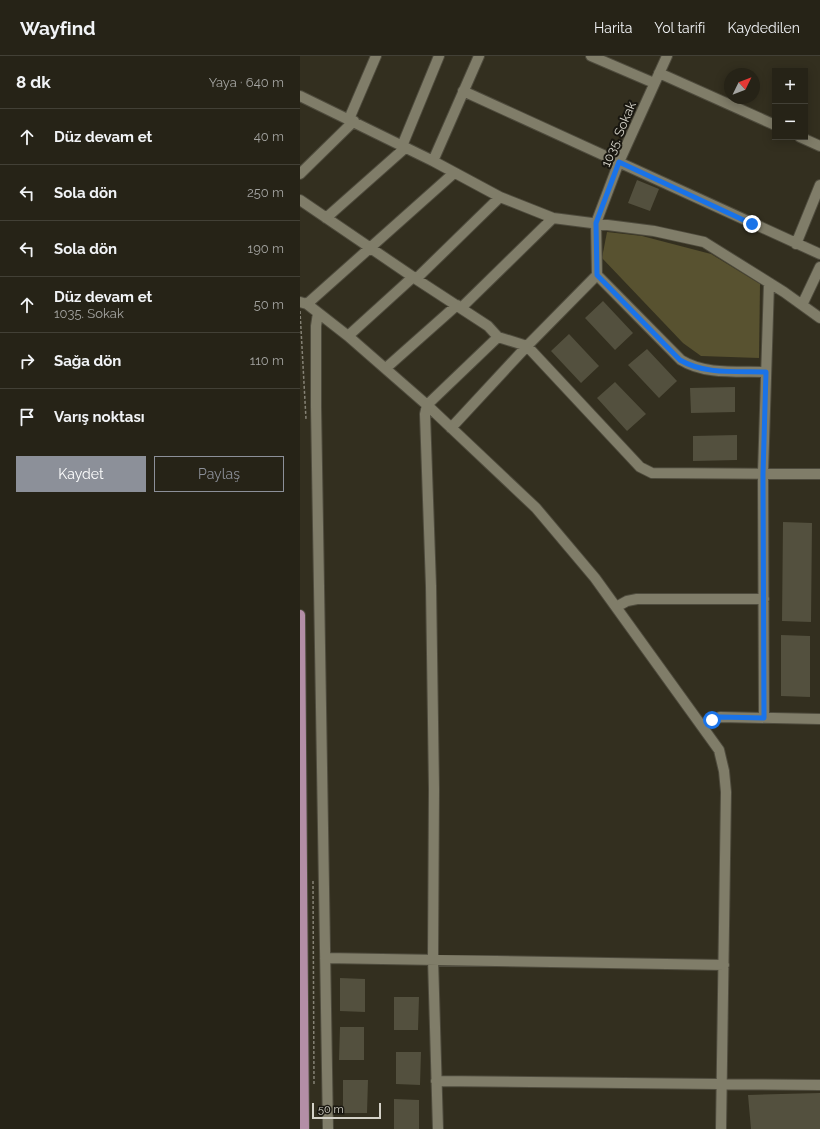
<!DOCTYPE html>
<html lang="tr">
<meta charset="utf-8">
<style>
body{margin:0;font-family:Raleway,sans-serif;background:#322f24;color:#f1f3f6}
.controls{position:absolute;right:12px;top:12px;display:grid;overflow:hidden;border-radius:0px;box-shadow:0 2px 10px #0003}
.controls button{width:36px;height:36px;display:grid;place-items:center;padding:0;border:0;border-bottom:1px solid #424036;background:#262317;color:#f1f3f6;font:20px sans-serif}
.compass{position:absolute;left:424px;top:12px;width:36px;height:36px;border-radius:50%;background:#262317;box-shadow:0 2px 10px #0003;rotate:47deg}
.scale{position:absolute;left:12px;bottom:10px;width:69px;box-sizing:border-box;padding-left:4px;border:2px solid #d4d2c8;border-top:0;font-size:11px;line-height:14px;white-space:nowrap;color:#d4d2c8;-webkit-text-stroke:3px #191710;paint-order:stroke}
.stop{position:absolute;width:12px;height:12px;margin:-9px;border:3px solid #1a73e8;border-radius:50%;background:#fff}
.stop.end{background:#1a73e8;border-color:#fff;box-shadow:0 1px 4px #0008}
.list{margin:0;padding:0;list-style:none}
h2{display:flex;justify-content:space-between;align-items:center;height:52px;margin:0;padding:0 16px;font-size:17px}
h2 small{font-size:13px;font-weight:400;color:#a4a4a1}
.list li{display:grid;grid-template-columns:26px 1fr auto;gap:12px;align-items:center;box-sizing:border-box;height:56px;padding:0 16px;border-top:1px solid #424036}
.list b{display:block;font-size:15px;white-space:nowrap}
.list p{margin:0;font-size:13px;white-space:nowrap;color:#a4a4a1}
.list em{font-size:13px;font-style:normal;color:#a4a4a1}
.actions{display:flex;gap:8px;padding:12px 16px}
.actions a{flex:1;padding:9px 0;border:1px solid #8c9099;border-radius:0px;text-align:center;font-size:14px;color:#8c9099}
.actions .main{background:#8c9099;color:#fff}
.icon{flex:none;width:22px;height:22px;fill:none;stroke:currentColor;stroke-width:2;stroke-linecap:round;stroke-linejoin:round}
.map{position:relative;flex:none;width:520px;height:1073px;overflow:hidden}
header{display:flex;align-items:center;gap:24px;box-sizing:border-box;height:56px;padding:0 20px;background:#262317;border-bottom:1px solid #424036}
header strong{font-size:19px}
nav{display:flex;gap:22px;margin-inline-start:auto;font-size:14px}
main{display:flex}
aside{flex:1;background:#262317}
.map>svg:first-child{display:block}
.green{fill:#585230}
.building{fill:#53503e}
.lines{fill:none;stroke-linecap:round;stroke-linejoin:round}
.minor-casing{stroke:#4e4b3d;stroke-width:12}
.major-casing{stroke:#4e4b3d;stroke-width:12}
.path{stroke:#868376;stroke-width:1.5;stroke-dasharray:3 2;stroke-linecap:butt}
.minor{stroke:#807d69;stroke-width:10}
.major{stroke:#b38ea6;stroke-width:10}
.route{stroke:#1a73e8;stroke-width:5}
.labels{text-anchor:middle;stroke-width:4;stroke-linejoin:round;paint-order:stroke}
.street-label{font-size:13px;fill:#d4d2c8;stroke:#191710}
</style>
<header>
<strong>Wayfind</strong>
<nav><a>Harita</a><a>Yol tarifi</a><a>Kaydedilen</a></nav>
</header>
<main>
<aside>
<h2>8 dk<small>Yaya · 640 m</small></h2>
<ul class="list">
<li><svg class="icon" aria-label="ahead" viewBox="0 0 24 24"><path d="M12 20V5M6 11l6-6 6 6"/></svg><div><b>Düz devam et</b></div><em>40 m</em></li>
<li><svg class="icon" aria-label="left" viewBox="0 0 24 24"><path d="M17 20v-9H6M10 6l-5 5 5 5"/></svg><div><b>Sola dön</b></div><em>250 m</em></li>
<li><svg class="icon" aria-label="left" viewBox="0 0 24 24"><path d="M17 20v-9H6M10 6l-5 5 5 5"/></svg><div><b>Sola dön</b></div><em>190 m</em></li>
<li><svg class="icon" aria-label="ahead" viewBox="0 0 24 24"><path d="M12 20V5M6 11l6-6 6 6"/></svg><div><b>Düz devam et</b><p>1035. Sokak</p></div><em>50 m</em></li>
<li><svg class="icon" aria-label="right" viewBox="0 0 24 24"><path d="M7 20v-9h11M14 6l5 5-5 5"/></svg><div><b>Sağa dön</b></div><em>110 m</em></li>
<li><svg class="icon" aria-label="arrive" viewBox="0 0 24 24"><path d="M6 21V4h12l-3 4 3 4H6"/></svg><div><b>Varış noktası</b></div></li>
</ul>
<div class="actions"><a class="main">Kaydet</a><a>Paylaş</a></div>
</aside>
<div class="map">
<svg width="520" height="1073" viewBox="0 0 520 1073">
<rect width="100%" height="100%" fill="#332f1f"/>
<!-- green -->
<path class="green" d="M307 176 342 180 411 198 460 228 459 302 401 300 383 287 302 202Z"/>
<!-- building -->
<path class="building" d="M337 124 359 133 350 155 328 147Z
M303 245 333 277 315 294 285 262Z
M269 278 299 310 281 327 251 295Z
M347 293 377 325 359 342 328 309Z
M315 326 346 358 327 375 297 342Z
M435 331V356L391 357 390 332Z
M437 379V404L393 405V380Z
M483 466 512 467 511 566 482 565Z
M481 579 510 580V641L481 640Z
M40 922 65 923V956L40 955Z
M94 941H119L118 974H94Z
M40 971H64V1004H39Z
M96 996H121L120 1029 96 1028Z
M43 1024H68L67 1057H43Z
M520 1037V1073H451L448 1039Z
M94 1043 119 1044V1073H94Z"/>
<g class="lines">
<!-- minor casing -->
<g class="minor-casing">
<path id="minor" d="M291 0 354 27
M359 17 475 69
M163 35 520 198
M0 40 133 105 200 141 253 162 354 175 404 186 484 236 520 262
M49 63 76 0
M500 81 520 90
M102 90 139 0
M133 105 179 0
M0 118 54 65
M0 144 116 223 200 141
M26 162 105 92
M496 188 520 129
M297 219 381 304C405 319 438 315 466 316
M0 246 7 248 48 280 127 349 198 281 188 270 116 223
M7 248 154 117
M502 249 520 211
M161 252 253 162
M18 257 16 270V350L28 1073
M48 280 113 221
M198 281 227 290 340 411 352 417 520 418
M86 312 157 249
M127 349 236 452 295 522 419 694 424 715 426 736 421 1073
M127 349 125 358 131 530 134 733 133 903 138 1073
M151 372 227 290 297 219 296 167 319 106 367 0
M316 551 327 545 337 543H464
M464 662 463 417 469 227
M403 671 412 664 420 661 520 663
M25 902 424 909
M136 1025 520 1029"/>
</g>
<!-- major casing -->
<g class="major-casing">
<path id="major" d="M0 559 4 1073"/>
</g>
<!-- path -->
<path class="path" d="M0 255 6 363
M13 825 14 1029"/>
<!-- minor -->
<use href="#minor" class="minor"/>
<!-- major -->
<use href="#major" class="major"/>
</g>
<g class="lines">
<!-- route -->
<path class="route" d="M412 664 420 661 464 662 463 418 466 316C438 315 405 319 380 304L297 219 296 167 319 106 452 168"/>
</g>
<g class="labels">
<!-- street labels -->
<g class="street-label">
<text transform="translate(318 78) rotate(-67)" y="5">1035. Sokak</text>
</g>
</g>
</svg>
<div class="controls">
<button>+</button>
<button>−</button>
</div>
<svg class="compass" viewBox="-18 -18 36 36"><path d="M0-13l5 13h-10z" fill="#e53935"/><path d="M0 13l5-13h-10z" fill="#a4a4a1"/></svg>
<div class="scale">50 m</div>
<div class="stop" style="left:412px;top:664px"></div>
<div class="stop end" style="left:452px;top:168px"></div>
</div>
</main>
